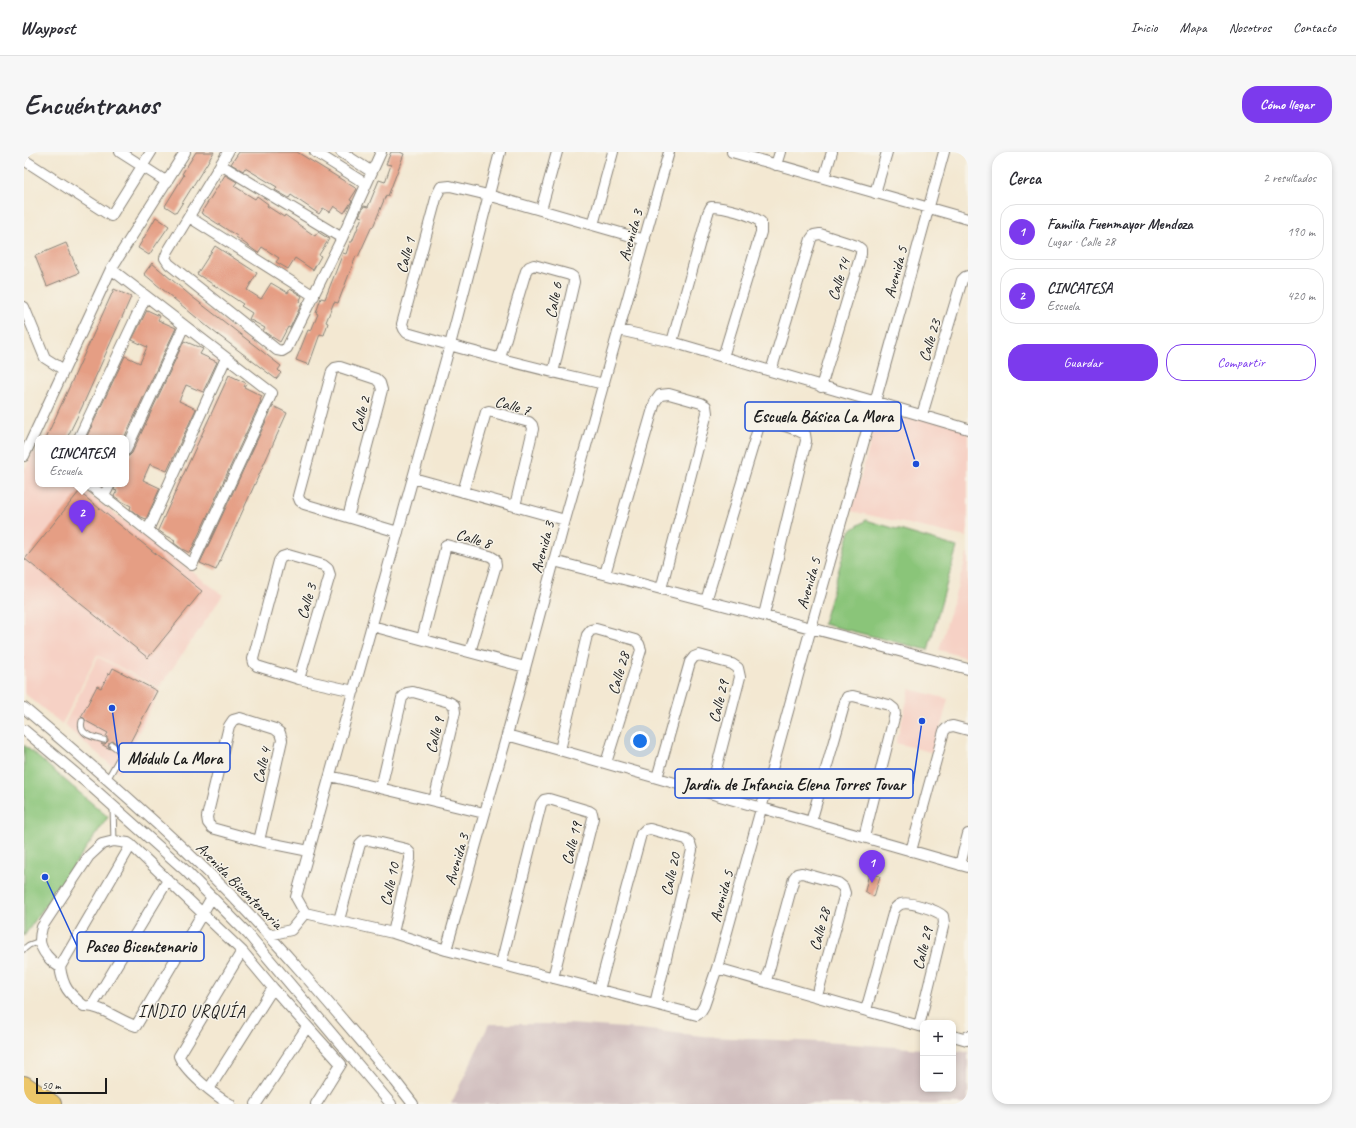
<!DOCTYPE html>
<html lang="es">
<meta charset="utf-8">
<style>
body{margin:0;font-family:Caveat,sans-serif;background:#f7f7f7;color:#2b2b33}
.controls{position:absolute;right:12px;bottom:12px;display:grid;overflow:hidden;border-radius:8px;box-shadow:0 2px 6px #0003}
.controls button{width:36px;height:36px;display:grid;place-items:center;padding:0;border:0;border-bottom:1px solid #e1e1e2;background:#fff;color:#2b2b33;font:20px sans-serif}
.scale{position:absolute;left:12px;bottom:10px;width:71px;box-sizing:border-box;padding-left:4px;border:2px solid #1c1c1c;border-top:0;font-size:11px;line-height:14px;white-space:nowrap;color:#1c1c1c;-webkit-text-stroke:3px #f7f3e8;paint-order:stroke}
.you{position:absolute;left:616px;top:589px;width:14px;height:14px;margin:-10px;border:3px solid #fff;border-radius:50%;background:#1a73e8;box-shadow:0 0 0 6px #1a73e833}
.badge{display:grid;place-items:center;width:26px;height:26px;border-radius:50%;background:#7c3aed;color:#fff;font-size:13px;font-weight:700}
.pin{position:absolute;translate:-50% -33px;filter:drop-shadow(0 1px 2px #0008)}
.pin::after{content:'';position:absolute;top:21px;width:14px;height:12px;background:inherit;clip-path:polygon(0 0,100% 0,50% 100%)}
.popup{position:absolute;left:11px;top:283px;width:94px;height:52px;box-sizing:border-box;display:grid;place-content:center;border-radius:8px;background:#fff;filter:drop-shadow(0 1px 3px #0005);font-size:13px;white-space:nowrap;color:#7c7c81}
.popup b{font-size:15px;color:#2b2b33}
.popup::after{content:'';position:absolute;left:50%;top:100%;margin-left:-8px;border:8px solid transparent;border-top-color:#fff}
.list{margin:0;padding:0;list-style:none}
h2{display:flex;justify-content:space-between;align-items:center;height:52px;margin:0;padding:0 16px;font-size:17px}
h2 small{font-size:13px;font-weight:400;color:#7c7c81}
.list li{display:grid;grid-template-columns:26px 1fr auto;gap:12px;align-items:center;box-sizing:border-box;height:56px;margin:0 8px 8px;padding:0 8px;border:1px solid #e1e1e2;border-radius:16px}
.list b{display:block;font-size:15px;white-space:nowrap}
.list p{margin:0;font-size:13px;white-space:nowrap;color:#7c7c81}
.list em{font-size:13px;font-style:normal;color:#7c7c81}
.actions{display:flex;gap:8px;padding:12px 16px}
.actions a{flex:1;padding:9px 0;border:1px solid #7c3aed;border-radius:16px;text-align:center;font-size:14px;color:#7c3aed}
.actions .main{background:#7c3aed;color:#fff}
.map{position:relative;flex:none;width:944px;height:952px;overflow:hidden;border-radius:16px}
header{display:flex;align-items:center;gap:24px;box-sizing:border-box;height:56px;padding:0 20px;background:#fff;border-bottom:1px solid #e1e1e2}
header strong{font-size:19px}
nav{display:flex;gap:22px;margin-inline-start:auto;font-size:14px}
.intro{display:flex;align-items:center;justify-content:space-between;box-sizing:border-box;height:96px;padding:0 24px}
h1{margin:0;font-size:28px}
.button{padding:10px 18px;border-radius:16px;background:#7c3aed;color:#fff;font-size:14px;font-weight:700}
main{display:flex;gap:24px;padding:0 24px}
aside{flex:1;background:#fff;border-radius:16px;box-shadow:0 2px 6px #0003}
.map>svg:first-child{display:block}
.built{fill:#f6d1c5}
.industrial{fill:#d1bfbf}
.green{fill:#8ac579;stroke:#53704a}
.building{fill:#e59e84}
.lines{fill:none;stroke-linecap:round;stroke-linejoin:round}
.service-casing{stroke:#888277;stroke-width:7}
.minor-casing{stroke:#888277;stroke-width:12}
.motorway-casing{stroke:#888277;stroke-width:20}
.service{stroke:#fff;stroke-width:5}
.minor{stroke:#fff;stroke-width:10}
.motorway{stroke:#ecc669;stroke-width:18}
.labels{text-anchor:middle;stroke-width:3;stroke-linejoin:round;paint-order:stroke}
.street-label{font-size:16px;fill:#1c1c1c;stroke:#f7f3e8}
.neighbourhood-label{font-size:17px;letter-spacing:1px;fill:#1c1c1c;stroke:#f7f3e8}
.leader{fill:none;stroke:#1d4ed8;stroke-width:1.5}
.callout-dot{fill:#1d4ed8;stroke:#f7f3e8;stroke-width:1.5}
.callout{fill:#f7f3e8;stroke:#1d4ed8;stroke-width:1.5}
.callout-label{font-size:17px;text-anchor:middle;font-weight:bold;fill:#1c1c1c}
</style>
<header>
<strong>Waypost</strong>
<nav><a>Inicio</a><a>Mapa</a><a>Nosotros</a><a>Contacto</a></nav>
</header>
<div class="intro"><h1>Encuéntranos</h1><a class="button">Cómo llegar</a></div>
<main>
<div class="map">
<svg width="944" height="952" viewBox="0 0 944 952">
<rect width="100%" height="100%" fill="#f7f3e8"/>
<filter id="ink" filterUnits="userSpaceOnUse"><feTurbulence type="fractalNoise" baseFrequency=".025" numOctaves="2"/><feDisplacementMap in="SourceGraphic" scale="8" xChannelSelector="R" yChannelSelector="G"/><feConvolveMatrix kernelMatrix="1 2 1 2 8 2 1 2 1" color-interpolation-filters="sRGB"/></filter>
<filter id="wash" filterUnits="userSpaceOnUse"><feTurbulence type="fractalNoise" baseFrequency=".012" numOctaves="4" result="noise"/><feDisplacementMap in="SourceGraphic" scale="16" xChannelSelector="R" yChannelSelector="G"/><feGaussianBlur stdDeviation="0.9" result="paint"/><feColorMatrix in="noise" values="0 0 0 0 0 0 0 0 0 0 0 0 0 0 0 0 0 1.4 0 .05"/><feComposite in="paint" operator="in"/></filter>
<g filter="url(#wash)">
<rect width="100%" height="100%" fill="#f3e8d2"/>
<!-- built -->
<path class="built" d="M856 257 898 263 944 277V377L942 385 827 359Z
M9 300 14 304V332H51L199 443 135 536 73 503 38 572 0 541V319Z
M943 402H944V506L915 498Z
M74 505 136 538 95 620 40 573Z
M886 537 924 547 910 601 872 591Z"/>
<!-- industrial -->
<path class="industrial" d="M465 872H545L615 877 688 885 816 891 899 897V937H929V899L944 900V952H427Z"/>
<!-- green -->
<path class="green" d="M842 368 933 395 904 498 799 472 826 379Z
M0 593 84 665 0 784Z"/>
<g id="blocks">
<!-- building -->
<path class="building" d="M172 0H190L152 61 141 54 160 23 158 22Z
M215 0H273L333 37 326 48 328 49 320 61 310 54 306 60 299 56 295 62 267 43 265 46 251 38 253 35 221 16 219 19 207 12Z
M367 0H376L380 2 364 44 362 43 349 75 348 74 334 105 332 104 314 151 310 150 302 170 304 171 300 183 296 182 285 213 272 208 284 178 287 179 294 162 292 161 297 146 301 147 319 101 322 102 326 90H328L338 65 335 64 340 54 344 55 355 28 361 30 367 13 362 12Z
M201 23 213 30 210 34 231 47 233 44 244 52 243 54 260 65 261 63 291 84 294 80 305 87 295 103 297 104 289 118 271 106 264 117 252 110 255 106 238 95 234 101 212 85 213 84 177 61Z
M132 65 145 74 125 103 114 96Z
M42 91 55 121 23 134 11 104Z
M191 94 233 121 223 138 237 147 247 131 264 141 266 137 278 144 275 150 278 151 266 176 264 175 256 190 245 183 239 179 241 176 225 167 228 161 217 154 219 152 173 122Z
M128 111 167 144 257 214 254 218 257 221 252 227 185 176 120 122Z
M90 137 107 145 58 255 43 286H22Z
M123 158 136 164 134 168 152 176 100 286H62L101 204 116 211 123 195 108 188Z
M160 189 179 197 176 202 193 210 179 240 162 233 155 249 172 257 143 319 126 312 119 328 136 336 122 367 115 364 106 357 107 354 97 349 90 344 93 339 90 338 92 332H102V304H105L108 301Z
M205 223 222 231 220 235 238 244 236 248 237 249 166 401 158 397 150 391 151 388 141 383 134 378Z
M249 254 263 261 192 418 176 411Z
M55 340 178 439 124 506 1 407Z
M89 516 133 539 102 598 89 589 85 591 84 594 86 597 77 592H81L84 589V587L82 584 84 581 62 569 60 566 57 565 73 534 77 536 85 521 86 522Z
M845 721 856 724 850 745 841 739Z"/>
</g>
</g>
<g filter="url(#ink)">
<use href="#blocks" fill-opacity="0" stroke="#888277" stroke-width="1"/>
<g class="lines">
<!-- service casing -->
<g class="service-casing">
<path id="service" d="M58 569C54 583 70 585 80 588
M84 626 96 605V599L88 593
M89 656 90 689
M0 797 5 793 16 789"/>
</g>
<!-- minor casing -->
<g class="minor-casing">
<path id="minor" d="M96 0 143 30
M204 0 144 99 141 106 145 112 253 198 258 199 263 196 318 86 357 0
M291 0 342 32
M317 0 348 20
M708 0 944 67
M0 8 87 64 127 0
M197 13 318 86
M752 13 756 0
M800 26 808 0
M851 41 863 0
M517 58 533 0
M165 65 290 144
M569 73 589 0
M0 155 21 206 40 218
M595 178 648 190 944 277
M648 190 684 61 687 55C701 55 726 62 737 70V80L699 205
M476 206 502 119 505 115 510 113 546 123 549 125 550 130 529 221
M747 219 787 87 790 83 796 82 833 94 837 97V102L797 235
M580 232C514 217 448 200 383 181L380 177 378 172 413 43 417 35 426 34 464 43 621 88
M898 263 938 128 941 125 944 124
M55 286 122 144
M102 298 160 174
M0 304 87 117 161 0
M389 326 541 368
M64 332 168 413 248 241 87 117
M439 340 462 260 465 259 505 270 508 273 509 277 491 354
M80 344 86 332
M324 365 358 238 356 231 352 227 316 215 311 216 308 219 274 344 276 349 280 352 374 380
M124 378 202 206
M530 409 944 517
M581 422 631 250 636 243 645 242 677 251 682 254 683 261 637 437
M682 449 734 277 738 270C751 270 768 275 781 282L782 289 740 463
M348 474 501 515
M398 487 422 393 466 404 471 407 472 413 446 500
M275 527 306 423 304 417 299 413 264 403 258 405 255 409 229 507 230 511 233 514 275 527 330 539
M0 556C71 616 142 677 208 744 265 803 318 867 372 930L389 952
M0 578 69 636 161 718 224 782 367 952
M483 583 944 715
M536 598 563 483 567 478 572 477 611 488 615 492 617 498 582 611
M306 624 460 661
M633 626 666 510 670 505 675 503 708 512 714 516 716 525 686 641
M357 636 378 546 383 541 389 540 425 550 430 553 431 560 410 649
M787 670 821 550 823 545 829 544 865 553 870 557 871 562 840 685
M235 689 258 588 256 581 251 577 216 566 209 568 205 574 183 665 184 671 188 676 235 689 285 699
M107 693 218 799 249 836 317 912 292 952
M887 699 920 579 924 575 929 574 944 578
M936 713 944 682
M281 761 272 745 426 193 476 0
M281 761 369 781 422 798 673 863 677 859 680 854 693 816 899 875
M315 768 336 692 339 689 345 688 382 697 386 701V707L369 781
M245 783 267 778 281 761
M422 798 483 583 541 368 645 0
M477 812 517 652 520 648 525 647 565 659 568 661 569 666 529 826
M36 815C27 810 17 799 16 789 16 785 17 779 18 775L65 704 78 692 90 689 104 691 107 693 36 815C39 835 44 841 60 854 77 853 95 869 112 874L188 745
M693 816 787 476 851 250 920 0
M742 829 770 726 773 722 778 721 814 731 819 735 821 741 793 844
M575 838 617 682 621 678 626 677 662 687 666 691 668 698 631 852
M68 854 144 728
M842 858 870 758C872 755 874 753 877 752 885 749 913 758 919 764L920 771 895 874
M929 884 943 888 944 884
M185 937 249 836
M206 952C191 944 161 919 155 904L218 799
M232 952 283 875"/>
</g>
<!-- motorway casing -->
<g class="motorway-casing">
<path id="motorway" d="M0 933 28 952"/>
</g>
<!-- service -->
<use href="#service" class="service"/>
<!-- minor -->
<use href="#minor" class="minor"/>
<!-- motorway -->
<use href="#motorway" class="motorway"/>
</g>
</g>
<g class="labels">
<!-- street labels -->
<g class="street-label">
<text transform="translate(606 83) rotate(-74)" y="6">Avenida 3</text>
<text transform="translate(381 103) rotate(-75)" y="6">Calle 1</text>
<text transform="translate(871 120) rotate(-75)" y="6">Avenida 5</text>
<text transform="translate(814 127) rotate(-73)" y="6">Calle 14</text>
<text transform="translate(529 148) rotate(-79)" y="6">Calle 6</text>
<text transform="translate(905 188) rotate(-73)" y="6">Calle 23</text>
<text transform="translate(489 253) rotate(16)" y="6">Calle 7</text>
<text transform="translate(336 262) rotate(-75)" y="6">Calle 2</text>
<text transform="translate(450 386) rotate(16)" y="6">Calle 8</text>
<text transform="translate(518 395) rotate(-75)" y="6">Avenida 3</text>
<text transform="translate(784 431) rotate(-74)" y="6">Avenida 5</text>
<text transform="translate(282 449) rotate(-74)" y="6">Calle 3</text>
<text transform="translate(594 521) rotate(-74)" y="6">Calle 28</text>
<text transform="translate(694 549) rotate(-76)" y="6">Calle 29</text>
<text transform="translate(410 583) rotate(-76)" y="6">Calle 9</text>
<text transform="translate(237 613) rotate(-77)" y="6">Calle 4</text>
<text transform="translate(547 691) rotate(-76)" y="6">Calle 19</text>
<text transform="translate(432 707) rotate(-74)" y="6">Avenida 3</text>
<text transform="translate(646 722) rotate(-77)" y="6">Calle 20</text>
<text transform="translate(365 732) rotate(-78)" y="6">Calle 10</text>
<text transform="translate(216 733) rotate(45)" y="6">Avenida Bicentenaria</text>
<text transform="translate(697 744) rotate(-75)" y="6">Avenida 5</text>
<text transform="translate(795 777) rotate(-75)" y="6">Calle 28</text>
<text transform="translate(898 796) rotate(-76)" y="6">Calle 29</text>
</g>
<!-- neighbourhood labels -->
<g class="neighbourhood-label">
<text x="168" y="865">INDIO URQUÍA</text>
</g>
</g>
<!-- callouts -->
<path class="leader" d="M892 312L877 264M88 556L95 606M898 569L889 632M21 725L53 794"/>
<g class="callout-dot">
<circle cx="892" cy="312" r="4"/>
<circle cx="88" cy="556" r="4"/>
<circle cx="898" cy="569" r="4"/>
<circle cx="21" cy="725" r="4"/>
</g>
<g class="callout">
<rect x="721" y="250" width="156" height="29" rx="4"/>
<rect x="95" y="591" width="111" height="29" rx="4"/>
<rect x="651" y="617" width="238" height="29" rx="4"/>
<rect x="53" y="780" width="127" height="29" rx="4"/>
</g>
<g class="callout-label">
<text x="799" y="270">Escuela Básica La Mora</text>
<text x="151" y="612">Módulo La Mora</text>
<text x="770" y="638">Jardin de Infancia Elena Torres Tovar</text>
<text x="117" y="800">Paseo Bicentenario</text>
</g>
</svg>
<div class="controls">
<button>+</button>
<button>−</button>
</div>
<div class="scale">50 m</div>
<div class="you"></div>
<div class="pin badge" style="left:848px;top:731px">1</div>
<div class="pin badge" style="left:58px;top:381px">2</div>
<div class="popup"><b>CINCATESA</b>Escuela</div>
</div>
<aside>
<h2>Cerca<small>2 resultados</small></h2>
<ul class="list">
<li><span class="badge">1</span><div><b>Familia Fuenmayor Mendoza</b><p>Lugar · Calle 28</p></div><em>190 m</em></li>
<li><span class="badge">2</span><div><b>CINCATESA</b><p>Escuela</p></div><em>420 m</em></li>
</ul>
<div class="actions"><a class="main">Guardar</a><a>Compartir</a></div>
</aside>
</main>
